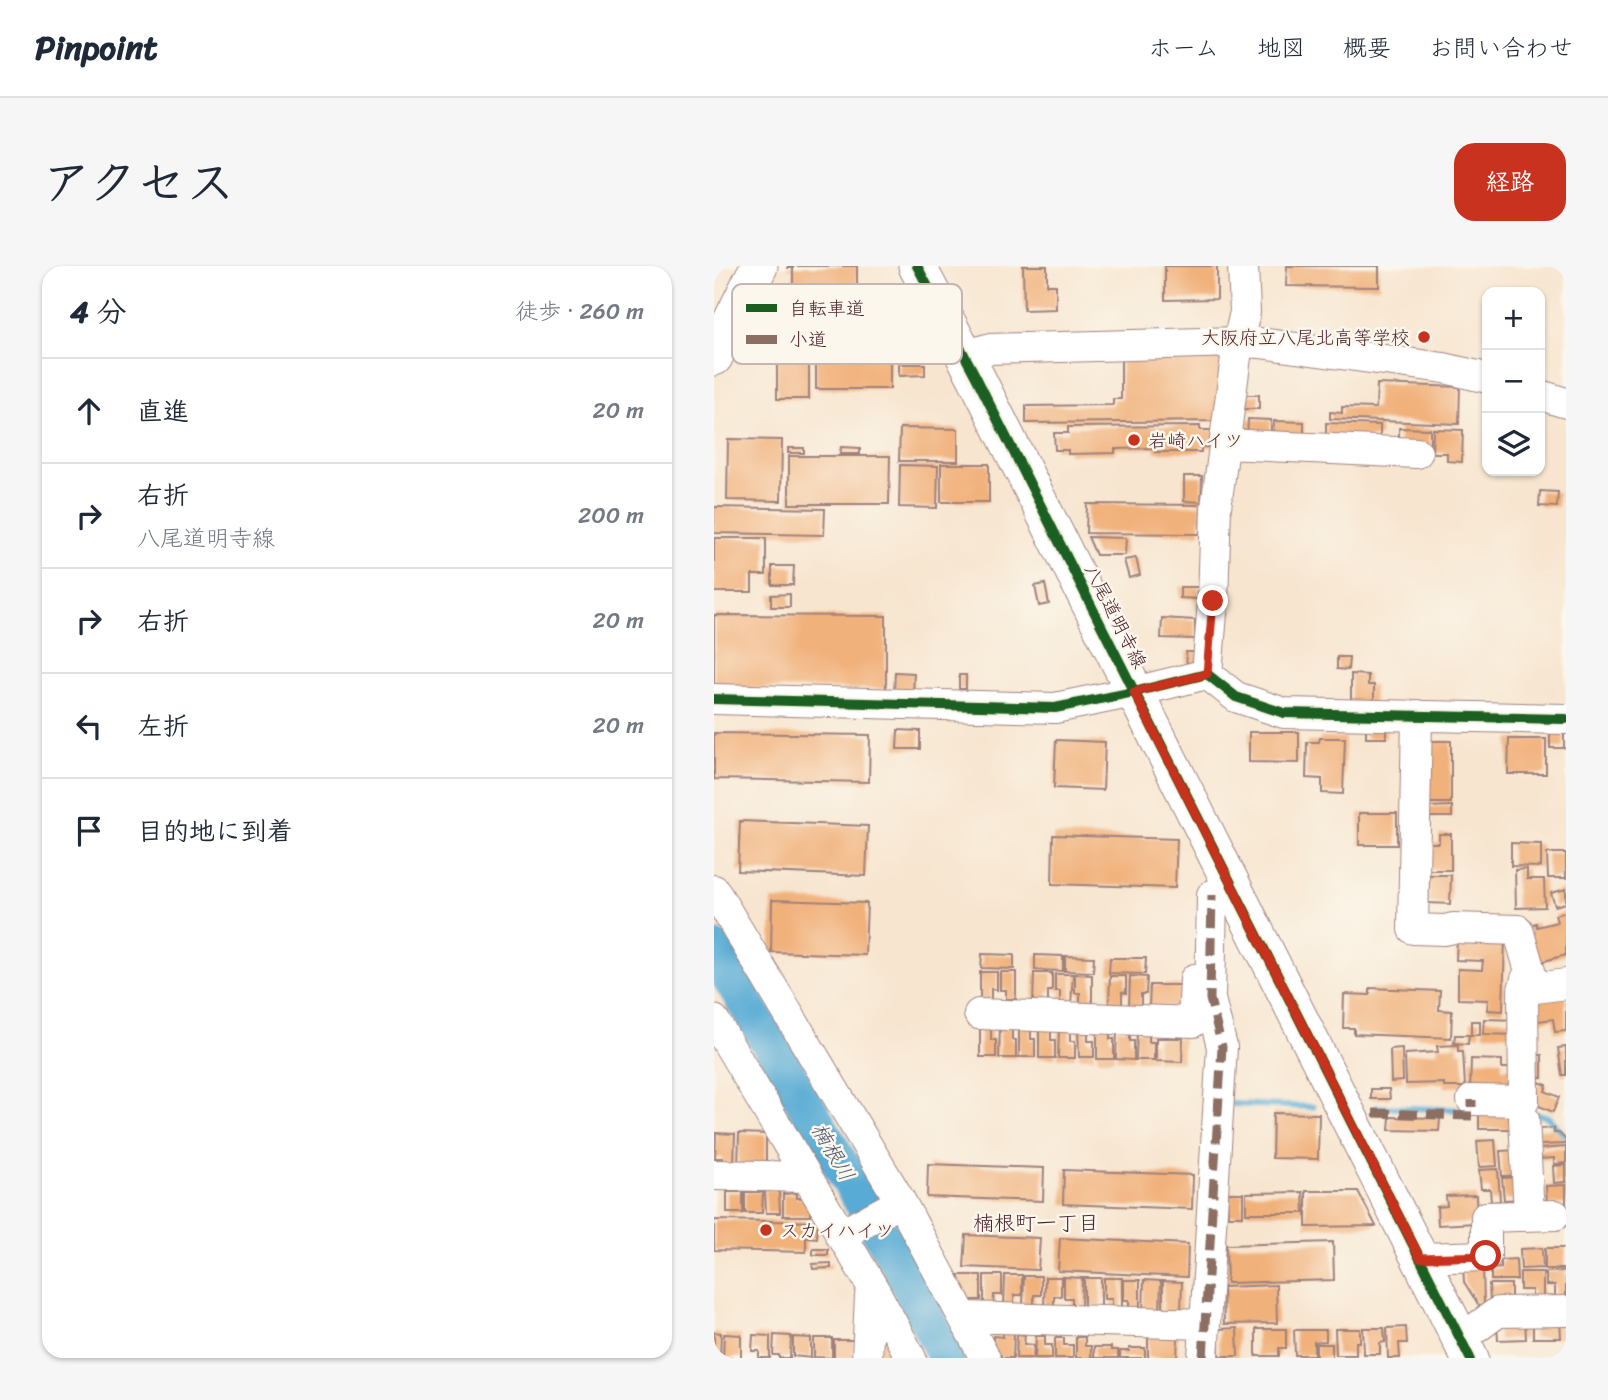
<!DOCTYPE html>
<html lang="ja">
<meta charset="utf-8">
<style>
body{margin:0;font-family:Sriracha,"Klee One",sans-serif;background:#f6f6f7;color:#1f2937}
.controls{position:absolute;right:21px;top:21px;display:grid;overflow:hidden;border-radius:14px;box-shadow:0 2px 5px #0004}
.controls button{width:63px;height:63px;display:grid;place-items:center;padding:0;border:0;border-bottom:2px solid #e0e1e3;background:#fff;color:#1f2937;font:35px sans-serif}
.stop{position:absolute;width:21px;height:21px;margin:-16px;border:5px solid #c8321e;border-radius:50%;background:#fff}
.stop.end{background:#c8321e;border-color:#fff;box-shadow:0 2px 7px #0008}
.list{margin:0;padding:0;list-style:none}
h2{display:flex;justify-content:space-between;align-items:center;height:91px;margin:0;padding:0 28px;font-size:30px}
h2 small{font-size:23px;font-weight:400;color:#747a83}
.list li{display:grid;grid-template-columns:46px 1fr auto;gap:21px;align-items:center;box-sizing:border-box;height:105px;padding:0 28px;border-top:2px solid #e0e1e3}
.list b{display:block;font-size:26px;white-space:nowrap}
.list p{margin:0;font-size:23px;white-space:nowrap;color:#747a83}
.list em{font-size:23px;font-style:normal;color:#747a83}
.icon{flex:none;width:38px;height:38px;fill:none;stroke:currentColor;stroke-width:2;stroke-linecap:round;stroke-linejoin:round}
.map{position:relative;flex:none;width:852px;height:1092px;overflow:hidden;border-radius:21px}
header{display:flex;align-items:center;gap:42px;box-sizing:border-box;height:98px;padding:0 35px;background:#fff;border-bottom:2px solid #e0e1e3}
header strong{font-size:33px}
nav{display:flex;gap:38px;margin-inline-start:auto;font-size:24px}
.intro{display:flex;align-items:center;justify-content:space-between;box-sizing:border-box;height:168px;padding:0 42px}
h1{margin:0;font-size:49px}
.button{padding:18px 32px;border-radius:21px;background:#c8321e;color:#fff;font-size:24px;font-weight:700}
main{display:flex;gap:42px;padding:0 42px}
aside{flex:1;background:#fff;border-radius:21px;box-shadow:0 2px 5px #0004}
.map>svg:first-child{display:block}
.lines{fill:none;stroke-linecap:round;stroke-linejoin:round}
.stream{stroke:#58abd4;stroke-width:6}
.river{stroke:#58abd4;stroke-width:38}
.building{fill:#f1b17a}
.minor-casing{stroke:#a0827d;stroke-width:32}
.major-casing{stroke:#a0827d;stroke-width:39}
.minor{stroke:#fff;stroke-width:30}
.major{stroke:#fff;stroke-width:37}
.quiet{stroke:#8d6e63;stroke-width:9;stroke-dasharray:18 9;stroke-linecap:butt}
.cycleway-casing{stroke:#fbf7ec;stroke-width:15}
.cycleway{stroke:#1b5e20;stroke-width:10}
.route{stroke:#c8321e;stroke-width:9}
.poi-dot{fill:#c8321e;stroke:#fbf7ec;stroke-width:2.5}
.labels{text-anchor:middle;stroke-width:5;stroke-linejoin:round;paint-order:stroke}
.poi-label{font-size:19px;fill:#4a1f2b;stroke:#fbf7ec;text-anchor:start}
.street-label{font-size:19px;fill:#4a1f2b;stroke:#fbf7ec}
.water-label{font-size:21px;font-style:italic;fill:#50576f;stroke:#fbf7ec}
.neighbourhood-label{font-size:21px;fill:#4a1f2b;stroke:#fbf7ec}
.key{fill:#fbf7ec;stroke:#c6b6b2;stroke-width:2}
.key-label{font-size:19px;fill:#4a1f2b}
</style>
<header>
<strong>Pinpoint</strong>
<nav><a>ホーム</a><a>地図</a><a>概要</a><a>お問い合わせ</a></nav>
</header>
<div class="intro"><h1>アクセス</h1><a class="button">経路</a></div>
<main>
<aside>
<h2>4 分<small>徒歩 · 260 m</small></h2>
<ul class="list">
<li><svg class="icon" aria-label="ahead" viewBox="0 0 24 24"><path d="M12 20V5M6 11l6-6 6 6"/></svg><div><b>直進</b></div><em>20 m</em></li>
<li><svg class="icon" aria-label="right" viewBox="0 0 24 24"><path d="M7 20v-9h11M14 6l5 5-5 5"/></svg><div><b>右折</b><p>八尾道明寺線</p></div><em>200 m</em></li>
<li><svg class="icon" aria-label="right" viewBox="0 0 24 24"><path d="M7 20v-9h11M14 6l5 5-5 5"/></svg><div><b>右折</b></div><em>20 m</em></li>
<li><svg class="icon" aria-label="left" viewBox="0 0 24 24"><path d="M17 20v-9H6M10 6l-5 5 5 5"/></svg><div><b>左折</b></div><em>20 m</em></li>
<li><svg class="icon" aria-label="arrive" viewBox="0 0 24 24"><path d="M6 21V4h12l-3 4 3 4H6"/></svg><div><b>目的地に到着</b></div></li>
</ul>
</aside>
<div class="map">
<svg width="852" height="1092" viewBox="0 0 852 1092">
<rect width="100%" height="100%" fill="#fbf7ec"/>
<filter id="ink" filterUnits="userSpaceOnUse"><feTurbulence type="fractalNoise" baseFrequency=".0143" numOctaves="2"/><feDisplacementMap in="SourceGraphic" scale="14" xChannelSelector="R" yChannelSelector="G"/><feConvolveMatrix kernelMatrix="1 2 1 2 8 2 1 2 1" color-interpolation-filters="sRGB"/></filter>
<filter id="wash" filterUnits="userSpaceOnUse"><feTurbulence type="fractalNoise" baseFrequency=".00686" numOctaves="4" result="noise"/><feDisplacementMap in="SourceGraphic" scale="28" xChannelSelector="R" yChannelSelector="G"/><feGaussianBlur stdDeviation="1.57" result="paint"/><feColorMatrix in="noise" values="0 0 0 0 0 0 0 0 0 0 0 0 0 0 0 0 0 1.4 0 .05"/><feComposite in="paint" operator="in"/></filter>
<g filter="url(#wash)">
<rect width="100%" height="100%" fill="#f7e5cf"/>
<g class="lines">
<!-- stream -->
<path class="stream" d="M518 838 599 841
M663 841 756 844
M815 846 834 851 852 872"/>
<!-- river -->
<path class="river" d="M0 683 181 991 233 1092"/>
</g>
<g id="blocks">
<!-- building -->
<path class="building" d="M74 0H143V21L79 20V2H74Z
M309 0H333V19H342V43L310 44Z
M451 0H503V33L451 34Z
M573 0H665V21L572 20Z
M63 74H95V133H63Z
M102 76 176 77V123H102Z
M407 88H502L511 98 507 155 312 157V140L399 139V133H407Z
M185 98H211V109L185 110Z
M663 118 746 121 745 158 616 153V146L628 147V141L662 142Z
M529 129H545V143H529Z
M534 153 557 154V175L533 174Z
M560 155 590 156V169L559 175Z
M612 157 666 159V171L612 177Z
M486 160V164H501V181H487V186H441V182L401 183V187L354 188V184H341L340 167H354V161Z
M186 162 244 163V195H185Z
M685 162 716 163V184L685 177Z
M719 163 749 164 748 196 733 195V187H718Z
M14 173 68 174 67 235 13 234Z
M127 181 146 182V188H126Z
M74 182H90V187H74Z
M75 190H176L175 238H75Z
M227 198H275V236H227Z
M186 199 224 200 223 242 185 241Z
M470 210H488L487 236 470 235Z
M826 225 844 226 843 241 825 240Z
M373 238 487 239 486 268 372 267Z
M0 241 111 243 110 269 0 267Z
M374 271 412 272 411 289H382Z
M0 272H52V309H38V326H0Z
M422 292 426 309 415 312 410 294Z
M58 300H80L79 319H58Z
M331 318 335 338 325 340 321 320Z
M466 321H485L484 333 466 332Z
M76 328V341H57V329Z
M0 349 172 350V423L0 422Z
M448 352 481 354V373L447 372Z
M472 386H485V400L473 401Z
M623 391H635L634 404 623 403Z
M181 406 200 407 199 428 180 427Z
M637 408 654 409V419H660V442H637Z
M245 409H252V423H245Z
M652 453H672V472H652Z
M836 458H850V482H836Z
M184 464 206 465V483H183Z
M535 466H585V497L535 496Z
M0 467 156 469 155 516 0 513Z
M606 472H631L629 528 608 527V513L592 512 593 476H605Z
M795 473H832V508H794Z
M342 474 391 476 389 524 340 522Z
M708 475H737V537H708Z
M738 540V551H714L713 541Z
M645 547H683V579H645Z
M26 555 154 560 152 610 24 605Z
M725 568H737V604H715V577H725Z
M339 569 463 573 461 622 338 618Z
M797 577 827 578V601L797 600Z
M833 587H852V612H834Z
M813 603V613H830L831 641 802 642 801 604Z
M715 609H737L736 638 714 637Z
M852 623V637L841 640 837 627Z
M58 634 153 637 151 689 57 686Z
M852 646V689L823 697 813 660 822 657 823 661 843 656 841 649Z
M743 671 791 672 789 745 773 744 774 734 744 733V703L768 704 769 695 742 694Z
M268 688 300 689V703L267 702Z
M321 689 349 690V705L321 704Z
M351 690 380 691 379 706 351 705Z
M396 692H432L431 708 395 707Z
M266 706H283V724L277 723V734H266Z
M286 706H302V733H292V724H286Z
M320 707H338V725H334V738H319Z
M341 708H359L357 739 346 738V725H341Z
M361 708 378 709V737H366V727H361Z
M396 710H412V727L408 726V739L395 738Z
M416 710 433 711 432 728H427V742H415Z
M436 719H467V741L435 740Z
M656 722 726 725 725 744 738 745 737 772 640 768V762H629L630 728 656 729Z
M852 724V765L841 766 839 753 817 756 813 730Z
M770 753 805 754V769L769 768Z
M757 755H766V769H757Z
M286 760H298V774H302V792H285Z
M266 761H277V774H282V791H266Z
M305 761H317V773H321V791H305Z
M345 761H356V775H361V792H344Z
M383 761H396V773H400V793H383Z
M325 762H337V774H341V792H325Z
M364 763H374V775H380V791H365Z
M403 763H416V775H420V794L402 793Z
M423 764H435V776H440V794H422Z
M741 769H755L754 778 740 777Z
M442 772H469L468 796 442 795Z
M744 779V785H749L751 821H730V817L692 818 691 788 724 786 723 780Z
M852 781V809H848L844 782Z
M688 782 689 815 677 816 676 783Z
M819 789H828V812H819Z
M757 793 788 794V802H806L805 829 756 828Z
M825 816 833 819 831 825 845 831 839 846 816 836Z
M657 823H675L676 833H657Z
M559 847 605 848 604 893 558 892Z
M765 849H796V863H765Z
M676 851 726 852 725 865 675 864Z
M840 862V867H845L852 874V878L825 879 824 863Z
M2 867 21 868 20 898H9V892H1Z
M25 867 52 868V901L24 900Z
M781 874 783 900 765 901 763 875Z
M852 881V897L840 898V892L825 893V883Z
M806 884 808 909 788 910 786 885Z
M214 898 330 902 329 935 213 931Z
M852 899V916L840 917 839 900Z
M784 903 786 935 777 936 776 923H767L765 904Z
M350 904 479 909 478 943 349 938Z
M808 911 809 933 790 934 788 912Z
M852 919V938L833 939 832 920Z
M51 924H65L66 947H52Z
M592 925H644L662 960 592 961Z
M13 926H29V947H13Z
M31 926H49L48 947H31Z
M589 926 590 947H532V927Z
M83 927V932H96V950H69V928Z
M513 927H529V950H514Z
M762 929 763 957 724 959 723 941 733 940 732 930Z
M0 954 104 956 103 972 92 971V986L0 984Z
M252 969 326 972 324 1004 250 1001Z
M346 972 474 978 473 1011 344 1005Z
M619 976 620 1014 513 1017 512 979Z
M828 982 829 1002 807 1003 806 983Z
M831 982H852L851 1003H831Z
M99 983H114V989H99Z
M802 993 803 1014H777V1003L787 1002V994Z
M117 997V1002L99 1003 98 998Z
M749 1000H769L770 1040H765L750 1016Z
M852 1005V1032H841V1019H832V1006Z
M806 1006H829V1033H818V1024H806Z
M245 1009H267V1034H255L245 1019Z
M270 1009H288V1029H280L279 1040H270Z
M291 1009H308V1029H300V1041H290Z
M310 1010H327V1029H320V1040H309Z
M331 1011H347V1030H340V1042L330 1041Z
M350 1011 368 1012 367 1042H358V1032H350Z
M370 1012H387V1040H370Z
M390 1012H408V1043H398V1033H390Z
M410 1014H426V1046H415V1034H410Z
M430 1014 447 1015 446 1047H429Z
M449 1015 468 1016 467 1047H449Z
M775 1018H797V1037H776Z
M562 1019 563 1057 510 1058 509 1021Z
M846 1053 847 1072H819V1059Z
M811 1054 812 1073 784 1074 783 1061Z
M692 1061 693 1077H685L686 1092H674L673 1062Z
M523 1062 524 1090H505L504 1063Z
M649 1062H670L671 1076 666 1077V1088H650Z
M542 1063H572V1082H565V1090H542Z
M621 1063H646V1076H642V1089H622Z
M580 1064H612V1075L600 1076V1089H581Z
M0 1066 7 1067 6 1092H0Z
M289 1066 300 1067 299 1092H287V1089H282L279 1083V1070L289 1071Z
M10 1068 27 1069V1092H9Z
M303 1068 311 1069 310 1078 320 1079 319 1092H302Z
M39 1069 56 1070V1092H45V1085H38Z
M60 1069 77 1070 76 1092H65V1089H59Z
M434 1069 464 1070 463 1092H434Z
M172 1070 182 1092H163L162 1071Z
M322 1070H331V1079H338V1092H321Z
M79 1071 97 1072V1092L79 1090Z
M362 1071H371V1080H377V1092H362Z
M100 1072H118V1092L100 1091Z
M341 1072H350V1079H359V1092H341Z
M120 1074H140V1092H120Z
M602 1078H618V1092H602Z
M380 1081H397V1084H404V1092H380Z
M415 1082H431V1092H406V1085H415Z"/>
</g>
</g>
<g filter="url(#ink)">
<use href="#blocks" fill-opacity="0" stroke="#a0827d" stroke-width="2"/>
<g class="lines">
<!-- minor casing -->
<g class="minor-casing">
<path id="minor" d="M251 90 273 83 524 76 546 77 730 102 773 112
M826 129 852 137
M511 178 703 187
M493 408 499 335 502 241 524 76 531 46 529 0
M0 433 341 442 420 426 493 408 522 431 570 447 852 453
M703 449 699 663 731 664 739 662 804 664 821 722 852 718
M0 624 187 936 271 1092
M265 748 479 756 481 713
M0 754 162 1027 197 1092
M758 834 810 835 809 724 812 713 817 709
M810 853 815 949
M0 909 92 911
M126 969 187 936
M706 992 772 990V951L841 949
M250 1051 491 1058
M747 1073 784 1046 852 1045
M153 1092 156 1030 162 1027
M489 1092 508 781 496 733 498 629"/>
</g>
<!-- major casing -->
<g class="major-casing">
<path id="major" d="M203 0 262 111 756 1092
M0 91 45 0"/>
</g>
<!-- minor -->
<use href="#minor" class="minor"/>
<!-- major -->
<use href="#major" class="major"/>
<!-- quiet -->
<path class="quiet" d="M659 847 758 850V834
M489 1092 508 781 496 733 498 629"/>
<!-- cycleway casing -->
<g class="cycleway-casing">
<path id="cycleway" d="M203 0 262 111 756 1092
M0 433 341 442 420 426 493 408 522 431 570 447 852 453"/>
</g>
<!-- cycleway -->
<use href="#cycleway" class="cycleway"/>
</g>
</g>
<g class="lines" filter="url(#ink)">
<!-- route -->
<path class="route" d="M499 335 493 408 420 426 706 992 772 990"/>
</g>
<!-- markers -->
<g class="poi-dot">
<circle cx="710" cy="71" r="7"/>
<circle cx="420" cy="174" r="7"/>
<circle cx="52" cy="964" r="7"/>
</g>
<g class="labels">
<!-- poi labels -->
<g class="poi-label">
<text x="696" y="78" text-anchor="end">大阪府立八尾北高等学校</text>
<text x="434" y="181">岩崎ハイツ</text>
<text x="66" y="971">スカイハイツ</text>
</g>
<!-- street labels -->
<g class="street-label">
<text transform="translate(402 350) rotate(63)" y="7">八尾道明寺線</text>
</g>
<!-- water labels -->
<g class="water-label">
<text transform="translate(119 886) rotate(60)" y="7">楠根川</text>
</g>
<!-- neighbourhood labels -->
<g class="neighbourhood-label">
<text x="322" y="964">楠根町一丁目</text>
</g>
</g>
<!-- legend -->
<rect x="18" y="18" width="230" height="80" rx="10" class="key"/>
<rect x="32" y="38" width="31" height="8" fill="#1b5e20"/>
<rect x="32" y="69" width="31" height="9" fill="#8d6e63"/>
<g class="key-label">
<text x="75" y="49">自転車道</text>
<text x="75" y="80">小道</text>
</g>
</svg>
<div class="controls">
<button>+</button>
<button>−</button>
<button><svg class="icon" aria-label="layers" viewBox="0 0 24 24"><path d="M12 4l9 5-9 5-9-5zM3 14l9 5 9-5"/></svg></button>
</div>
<div class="stop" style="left:772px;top:990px"></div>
<div class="stop end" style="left:499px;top:335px"></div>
</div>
</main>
